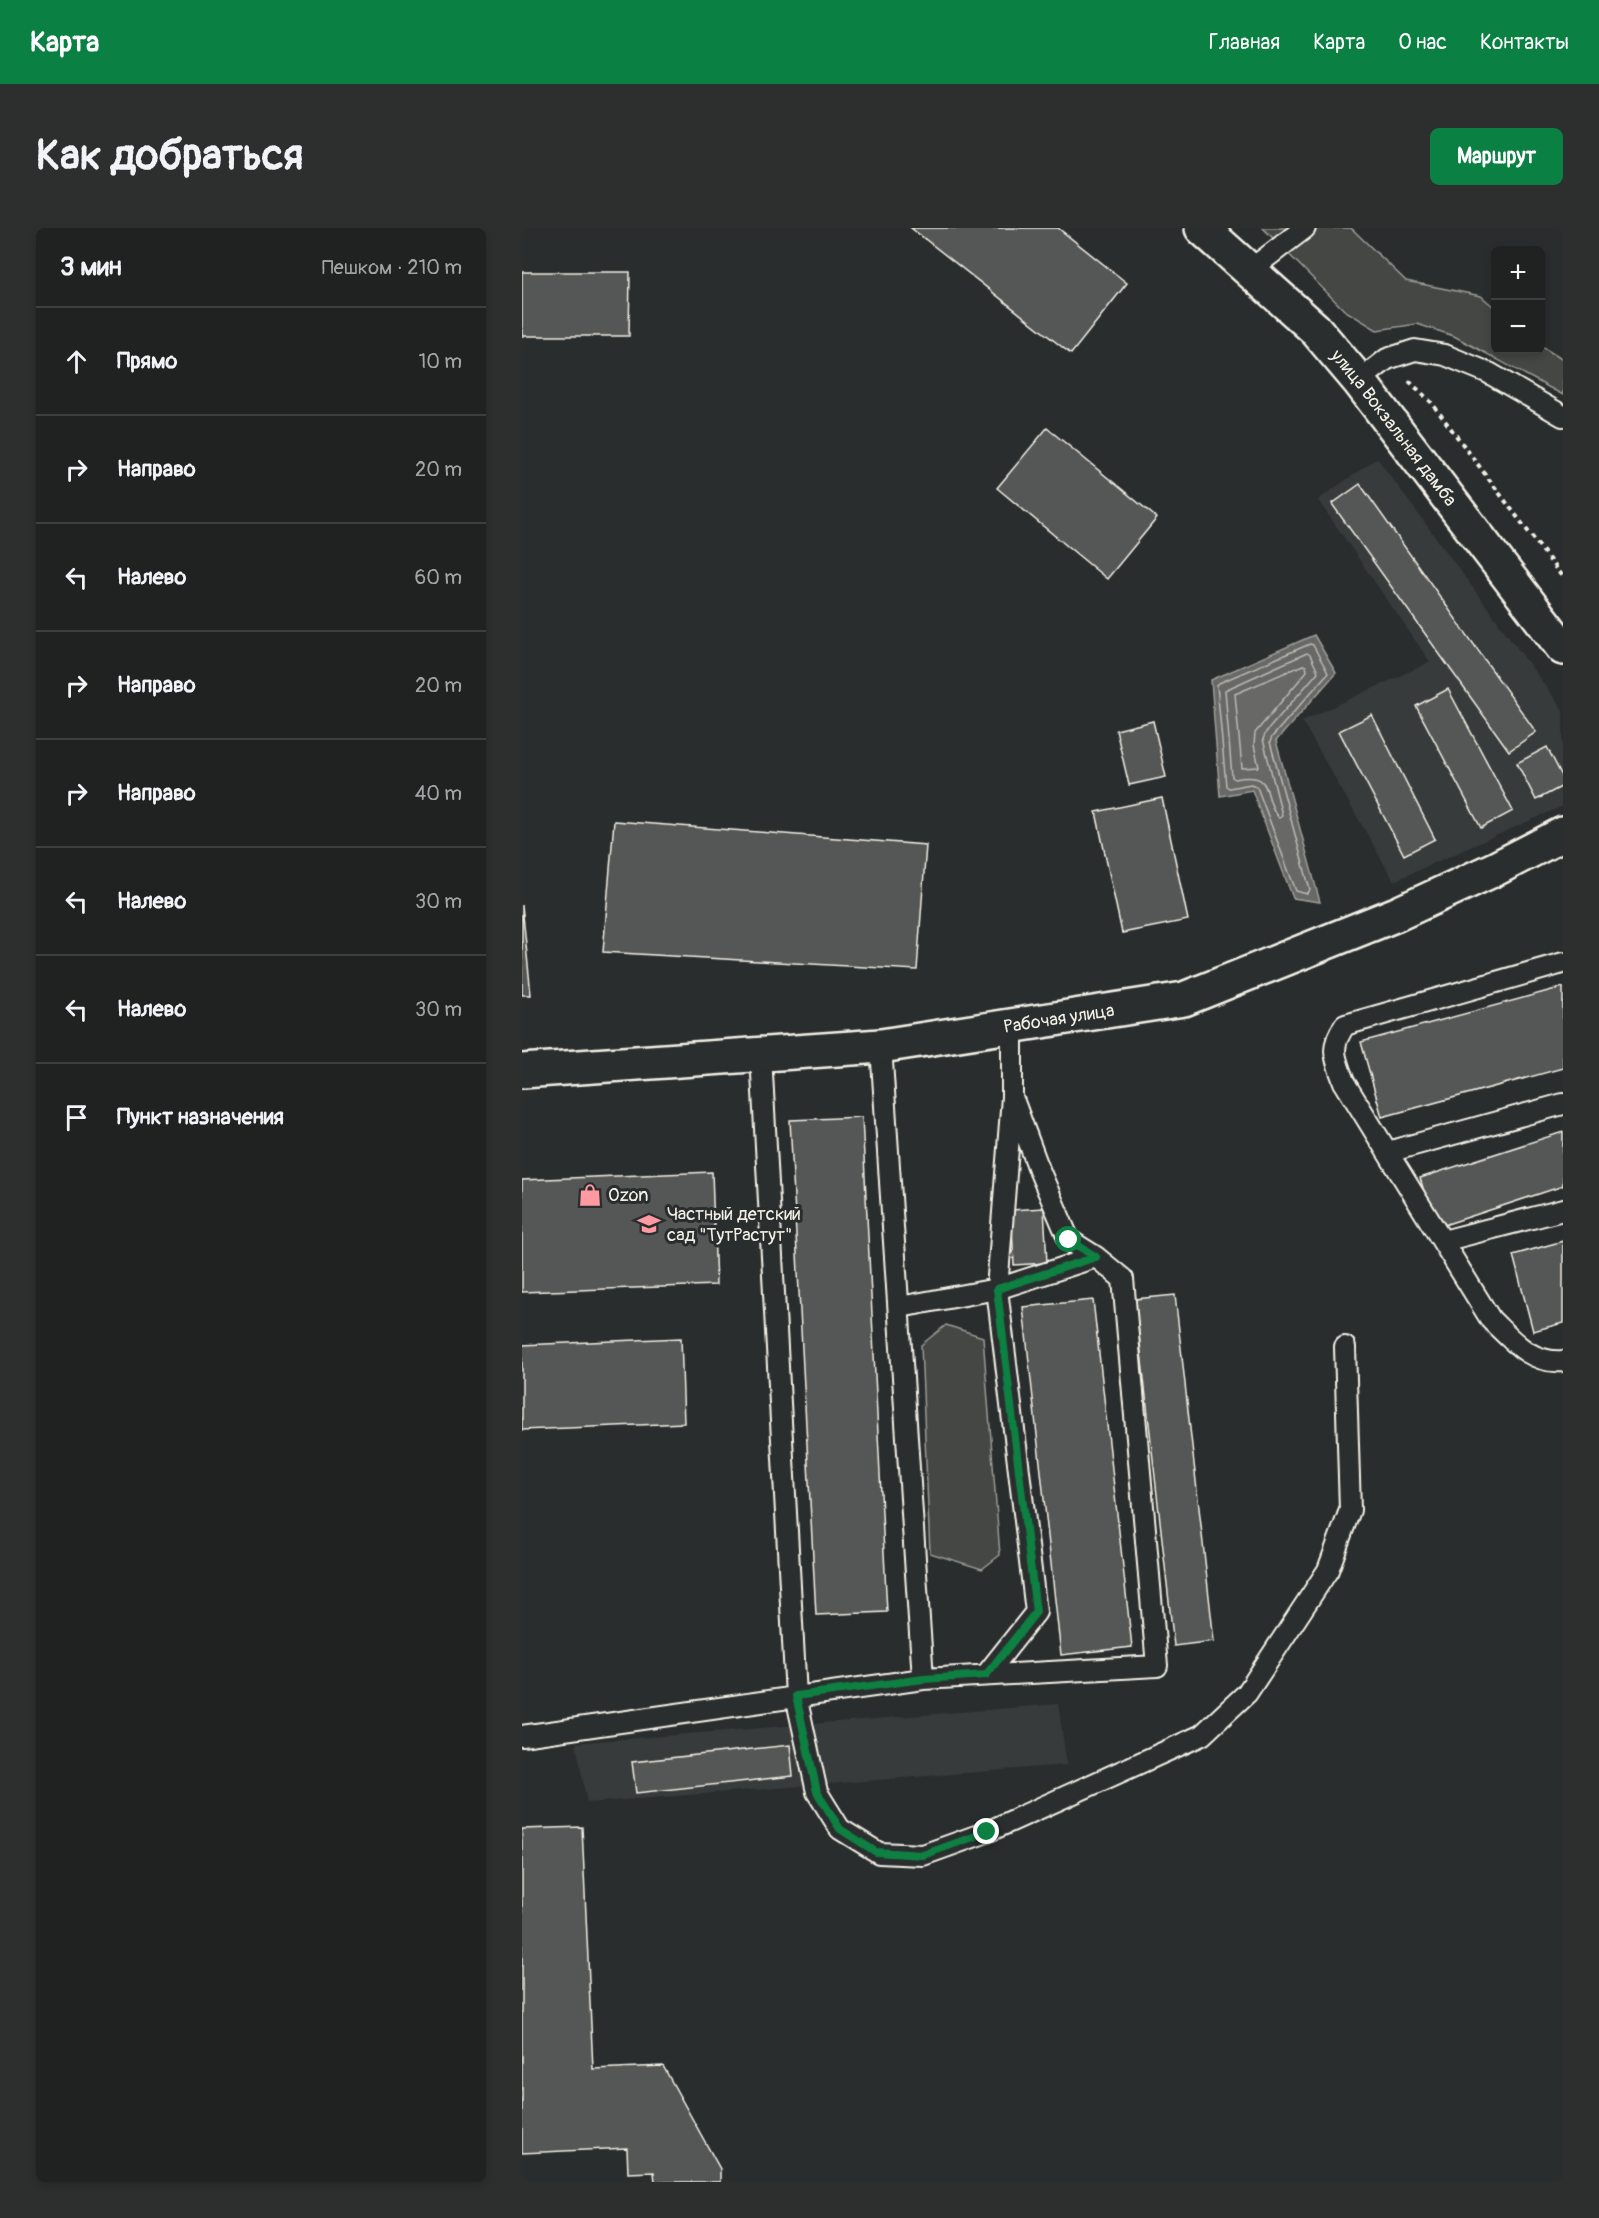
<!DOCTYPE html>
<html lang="ru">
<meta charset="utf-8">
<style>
body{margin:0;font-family:Pangolin,sans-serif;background:#2d2f2f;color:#f1f3f6}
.controls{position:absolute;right:18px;top:18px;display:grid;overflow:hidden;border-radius:9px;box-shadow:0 3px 9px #0003}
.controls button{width:54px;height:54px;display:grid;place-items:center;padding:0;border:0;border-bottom:2px solid #3d3f40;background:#202222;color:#f1f3f6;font:30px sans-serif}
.stop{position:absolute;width:18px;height:18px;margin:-14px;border:4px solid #0b8043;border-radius:50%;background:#fff}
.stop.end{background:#0b8043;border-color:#fff;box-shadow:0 2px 6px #0008}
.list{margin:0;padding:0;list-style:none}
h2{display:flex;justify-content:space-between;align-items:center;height:78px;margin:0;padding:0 24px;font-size:26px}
h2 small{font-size:20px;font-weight:400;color:#a2a4a5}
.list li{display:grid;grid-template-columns:39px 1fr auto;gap:18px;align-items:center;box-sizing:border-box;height:108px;padding:0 24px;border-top:2px solid #3d3f40}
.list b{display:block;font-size:22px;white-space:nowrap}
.list em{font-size:20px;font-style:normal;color:#a2a4a5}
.icon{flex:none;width:33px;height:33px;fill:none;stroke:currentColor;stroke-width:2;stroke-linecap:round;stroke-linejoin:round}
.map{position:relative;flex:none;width:1041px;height:1954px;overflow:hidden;border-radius:9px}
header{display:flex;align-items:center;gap:36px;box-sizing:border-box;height:84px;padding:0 30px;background:#0b8043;color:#fff}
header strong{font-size:28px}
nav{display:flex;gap:33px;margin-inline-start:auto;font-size:21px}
.intro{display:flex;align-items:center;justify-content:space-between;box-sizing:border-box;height:144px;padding:0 36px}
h1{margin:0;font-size:42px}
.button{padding:15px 27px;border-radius:9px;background:#0b8043;color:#fff;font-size:21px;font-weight:700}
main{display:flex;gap:36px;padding:0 36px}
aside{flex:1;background:#202222;border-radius:9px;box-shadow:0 3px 9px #0003}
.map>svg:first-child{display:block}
.built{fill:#373a3a}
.green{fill:#444645;stroke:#9c9c96;stroke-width:1.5}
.water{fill:#676866;stroke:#9f9f9a;stroke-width:1.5}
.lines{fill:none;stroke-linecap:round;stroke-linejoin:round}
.shore{stroke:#bcbab4;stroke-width:1.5}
.building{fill:#555756;stroke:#f4f1e8;stroke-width:1.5}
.lane-casing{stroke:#f4f1e8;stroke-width:24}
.street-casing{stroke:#f4f1e8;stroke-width:38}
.secondary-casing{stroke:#f4f1e8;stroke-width:38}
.path{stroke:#f4f1e8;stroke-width:4;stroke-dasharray:4.5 4.5;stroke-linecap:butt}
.lane{stroke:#2a2d2e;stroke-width:20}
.street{stroke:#2a2d2e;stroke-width:33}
.secondary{stroke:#2a2d2e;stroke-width:33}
.route{stroke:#0b8043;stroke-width:8}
.labels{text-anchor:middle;stroke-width:6;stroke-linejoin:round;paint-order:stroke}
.street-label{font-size:18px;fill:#f4f1e8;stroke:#2a2d2e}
.poi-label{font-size:18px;fill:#f4f1e8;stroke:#2a2d2e;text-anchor:start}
</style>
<header>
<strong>Карта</strong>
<nav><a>Главная</a><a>Карта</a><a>О нас</a><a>Контакты</a></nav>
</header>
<div class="intro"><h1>Как добраться</h1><a class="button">Маршрут</a></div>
<main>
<aside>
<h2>3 мин<small>Пешком · 210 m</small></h2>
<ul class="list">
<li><svg class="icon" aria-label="ahead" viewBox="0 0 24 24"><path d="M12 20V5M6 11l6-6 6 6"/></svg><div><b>Прямо</b></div><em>10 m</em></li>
<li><svg class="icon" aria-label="right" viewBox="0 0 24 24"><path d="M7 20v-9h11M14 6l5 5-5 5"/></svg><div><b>Направо</b></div><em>20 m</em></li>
<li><svg class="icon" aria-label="left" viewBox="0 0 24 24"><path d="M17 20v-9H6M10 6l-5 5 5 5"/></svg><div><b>Налево</b></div><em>60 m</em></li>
<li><svg class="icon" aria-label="right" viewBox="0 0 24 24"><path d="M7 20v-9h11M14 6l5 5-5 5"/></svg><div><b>Направо</b></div><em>20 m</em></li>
<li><svg class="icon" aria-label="right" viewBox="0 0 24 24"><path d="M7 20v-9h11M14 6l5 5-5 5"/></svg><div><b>Направо</b></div><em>40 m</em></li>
<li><svg class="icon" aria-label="left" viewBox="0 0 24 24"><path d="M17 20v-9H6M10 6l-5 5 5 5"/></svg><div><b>Налево</b></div><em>30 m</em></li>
<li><svg class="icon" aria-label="left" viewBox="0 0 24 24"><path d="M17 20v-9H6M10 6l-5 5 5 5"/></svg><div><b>Налево</b></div><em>30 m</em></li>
<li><svg class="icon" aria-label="arrive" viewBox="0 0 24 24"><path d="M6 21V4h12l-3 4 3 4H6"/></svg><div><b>Пункт назначения</b></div></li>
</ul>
</aside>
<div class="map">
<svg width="1041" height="1954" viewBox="0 0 1041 1954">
<rect width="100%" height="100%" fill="#2a2d2e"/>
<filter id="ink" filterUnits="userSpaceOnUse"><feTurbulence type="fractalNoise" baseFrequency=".0167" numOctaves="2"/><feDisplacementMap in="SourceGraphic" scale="12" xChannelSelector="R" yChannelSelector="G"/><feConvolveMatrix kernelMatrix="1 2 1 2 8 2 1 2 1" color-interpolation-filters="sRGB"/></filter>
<g filter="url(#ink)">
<!-- built -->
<path class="built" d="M855 230 1041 482V578L872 653 780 493 908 434 796 272Z
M536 1476 545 1537 65 1575 54 1515Z"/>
<!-- green -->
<path class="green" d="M741 0H829L884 53 959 68 973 80 974 122H1018L1019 118 1041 132V167L932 108 895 96 855 102 822 82Z
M424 1097 461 1109 478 1327 460 1341 408 1325 399 1117Z"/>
<!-- water -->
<path class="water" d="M792 407 814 445 754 513 798 674 771 670 730 562 698 568 689 452Z"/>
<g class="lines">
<!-- shore -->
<path class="shore" d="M788 416 791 417 806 445 750 509 748 514 788 662 785 666 774 663 735 559 729 556 707 560 704 558 695 457 697 455Z
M785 425 788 427 796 444 744 504 741 511 760 587 757 590C738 569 756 543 713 551L710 549 703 462Z
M781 437 784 438 785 443 733 505 732 517 737 539 720 540 713 466Z"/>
</g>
<!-- building -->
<path class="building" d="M389 0H536L605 55 549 126Z
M0 44H108L107 108H0Z
M525 200 635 290 585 351 475 260Z
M838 256 1014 504 987 523 810 276Z
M926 461 991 583 959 600 894 478Z
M850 487 913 611 882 627 817 503Z
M631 493 644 549 607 557 594 502Z
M1025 519 1041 550V558L1014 572 995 535Z
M640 570 666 692 600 705 574 584Z
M92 593 404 617 395 742 81 724Z
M0 677 9 767H0Z
M1041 759V840L860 889 839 814Z
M340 889 365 1384 294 1387 268 892Z
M1041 904V958L913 1000 898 950Z
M190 944 194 1057 0 1064V952Z
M522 980 525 1035 492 1037 489 982Z
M1041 1013V1095L1011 1103 991 1027Z
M653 1067 692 1413 652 1418 613 1071Z
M571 1072 610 1419 539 1427 501 1079Z
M159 1110 162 1195 0 1202V1117Z
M268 1517 271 1548 114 1565 110 1534Z
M60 1599 71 1841 141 1838 198 1941V1954H133L132 1944 106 1945 105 1920 0 1925V1601Z"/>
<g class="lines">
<!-- lane casing -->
<g class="lane-casing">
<path id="lane" d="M728 42 783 0
M837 153 865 131 893 122 923 127 967 145 1041 188
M1041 735 823 797C807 820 813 829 822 854L969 1092C990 1112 1009 1136 1041 1133
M239 827 274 1468 295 1564 318 1601 357 1625 401 1627 465 1604 680 1507 725 1465 806 1342 828 1282 823 1119
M492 874 518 944 547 1012 574 1029
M866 924 1041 876
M921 1013 1041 982
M378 1079 475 1061 514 1384 464 1447
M401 1451 635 1438 601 1051 574 1029 475 1061 490 869V796
M0 1508 401 1451 359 818"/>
</g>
<!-- street casing -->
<g class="street-casing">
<g id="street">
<path id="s1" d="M0 843 359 818 662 771 875 686 975 640 1041 606"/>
</g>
</g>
<!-- secondary casing -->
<g class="secondary-casing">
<g id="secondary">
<path id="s2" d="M680 0 793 101 837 153 1041 420"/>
</g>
</g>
<!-- path -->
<path class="path" d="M887 153 909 174 1041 350"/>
<!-- lane -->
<use href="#lane" class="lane"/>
<!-- street -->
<use href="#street" class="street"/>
<!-- secondary -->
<use href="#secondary" class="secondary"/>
</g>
</g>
<g class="lines" filter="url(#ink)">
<!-- route -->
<path class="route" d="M465 1604 401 1627 354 1624 318 1601 295 1564 274 1468 401 1451 464 1447 514 1384 475 1061 574 1029 547 1012"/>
</g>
<!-- icons -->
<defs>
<g id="shop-bare" transform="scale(1.8)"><path d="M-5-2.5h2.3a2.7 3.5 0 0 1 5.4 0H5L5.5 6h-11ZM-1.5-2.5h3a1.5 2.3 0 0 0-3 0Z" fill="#ff9aa2" stroke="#2a2d2e" stroke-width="2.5" paint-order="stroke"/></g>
<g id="school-bare" transform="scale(1.8)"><path d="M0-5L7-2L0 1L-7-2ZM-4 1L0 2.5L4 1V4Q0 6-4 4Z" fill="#ff9aa2" stroke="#2a2d2e" stroke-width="2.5" paint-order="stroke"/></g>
</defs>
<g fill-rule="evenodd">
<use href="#shop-bare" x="68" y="967"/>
<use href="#school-bare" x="127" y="996"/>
</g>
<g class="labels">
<!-- street labels -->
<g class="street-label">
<text dy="6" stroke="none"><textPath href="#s2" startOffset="278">улица Вокзальная дамба</textPath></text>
<text dy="6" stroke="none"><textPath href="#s1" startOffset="540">Рабочая улица</textPath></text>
</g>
<!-- poi labels -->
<g class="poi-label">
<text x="86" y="973">Ozon</text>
<text x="145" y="992">Частный детский<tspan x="145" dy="21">сад "ТутРастут"</tspan></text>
</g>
</g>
</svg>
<div class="controls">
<button>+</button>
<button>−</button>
</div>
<div class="stop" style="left:547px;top:1012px"></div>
<div class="stop end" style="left:465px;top:1604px"></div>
</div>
</main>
